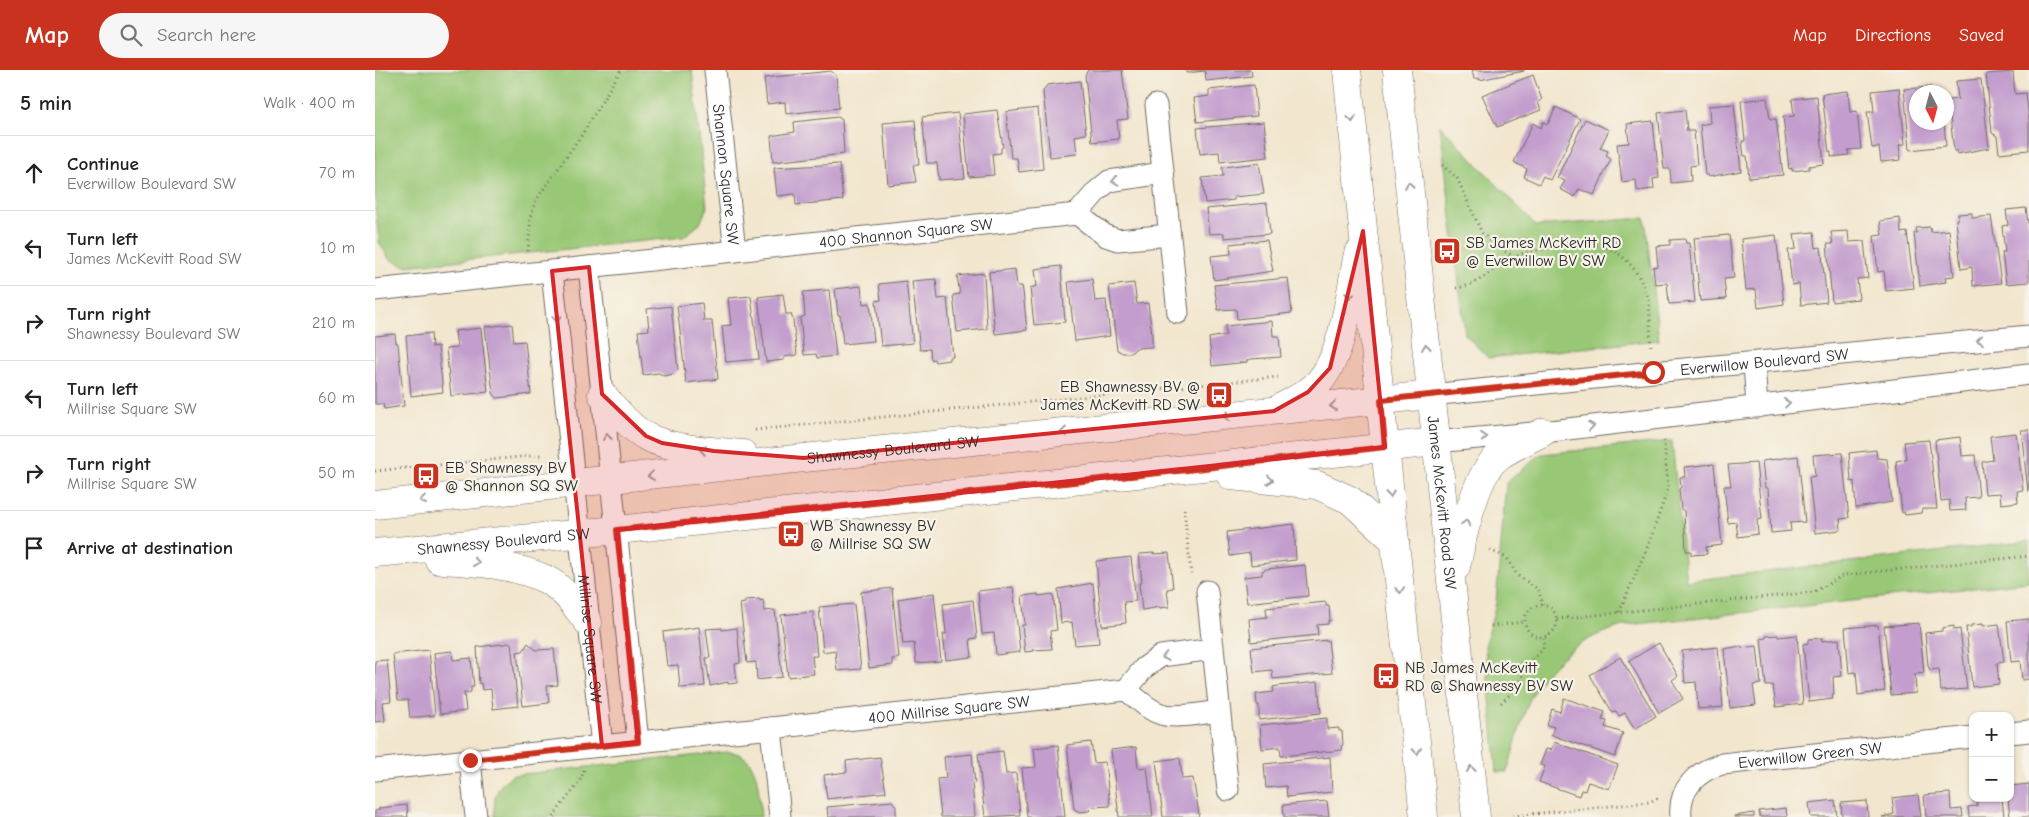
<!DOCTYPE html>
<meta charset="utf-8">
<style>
body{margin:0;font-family:"Comic Neue",sans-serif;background:#f6f6f6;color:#222}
.controls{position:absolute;right:15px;bottom:15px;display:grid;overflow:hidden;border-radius:10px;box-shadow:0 1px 4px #0004}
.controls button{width:45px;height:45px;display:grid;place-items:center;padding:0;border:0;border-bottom:1px solid #e0e0e0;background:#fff;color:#222;font:25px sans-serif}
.compass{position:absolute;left:1534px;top:15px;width:45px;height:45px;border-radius:50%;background:#fff;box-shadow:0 1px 4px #0004;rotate:174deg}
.stop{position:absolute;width:15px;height:15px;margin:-11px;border:4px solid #c8321e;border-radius:50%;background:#fff}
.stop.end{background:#c8321e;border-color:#fff;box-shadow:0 1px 5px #0008}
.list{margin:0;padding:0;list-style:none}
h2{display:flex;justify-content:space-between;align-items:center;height:65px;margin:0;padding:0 20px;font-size:21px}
h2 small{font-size:16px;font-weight:400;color:#767676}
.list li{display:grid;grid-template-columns:32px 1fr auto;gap:15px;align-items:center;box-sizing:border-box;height:75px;padding:0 20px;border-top:1px solid #e0e0e0}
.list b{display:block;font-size:19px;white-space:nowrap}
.list p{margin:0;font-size:16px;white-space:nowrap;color:#767676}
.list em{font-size:16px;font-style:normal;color:#767676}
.icon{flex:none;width:28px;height:28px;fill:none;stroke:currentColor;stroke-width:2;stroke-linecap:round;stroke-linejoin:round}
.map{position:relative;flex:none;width:1654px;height:747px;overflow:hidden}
header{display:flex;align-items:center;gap:30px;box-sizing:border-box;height:70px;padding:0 25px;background:#c8321e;color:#fff}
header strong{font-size:24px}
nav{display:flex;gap:28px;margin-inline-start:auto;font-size:18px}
.search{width:350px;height:45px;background:#f6f6f6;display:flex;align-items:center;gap:12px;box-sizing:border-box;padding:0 18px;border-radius:28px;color:#767676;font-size:19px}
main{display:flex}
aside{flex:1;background:#fff}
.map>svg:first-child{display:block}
.green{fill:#98c775;stroke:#627950}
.building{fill:#c29dcd}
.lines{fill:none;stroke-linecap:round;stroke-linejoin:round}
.minor-casing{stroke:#716c64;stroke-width:23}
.secondary-casing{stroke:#716c64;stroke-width:29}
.path{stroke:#716c64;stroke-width:3;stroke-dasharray:1 4;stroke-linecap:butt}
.minor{stroke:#fff;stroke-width:21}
.secondary{stroke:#fff;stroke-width:28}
.oneway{stroke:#a0a0a0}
.route{stroke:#c8321e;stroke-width:6}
.marked{fill:#d62828;fill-opacity:0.2;stroke:#d62828;stroke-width:4;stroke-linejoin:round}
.labels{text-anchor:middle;stroke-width:4.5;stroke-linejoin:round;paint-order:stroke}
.street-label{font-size:16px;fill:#2b2b2b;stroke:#f7f3e8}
.poi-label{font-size:16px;fill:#2b2b2b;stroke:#f7f3e8;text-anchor:start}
</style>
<header>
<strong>Map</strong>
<div class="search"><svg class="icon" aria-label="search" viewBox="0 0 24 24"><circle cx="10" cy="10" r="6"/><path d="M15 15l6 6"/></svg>Search here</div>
<nav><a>Map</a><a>Directions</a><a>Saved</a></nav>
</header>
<main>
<aside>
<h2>5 min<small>Walk · 400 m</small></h2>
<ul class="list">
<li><svg class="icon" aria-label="ahead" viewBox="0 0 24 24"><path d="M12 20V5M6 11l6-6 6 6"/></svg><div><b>Continue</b><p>Everwillow Boulevard SW</p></div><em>70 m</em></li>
<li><svg class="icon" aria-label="left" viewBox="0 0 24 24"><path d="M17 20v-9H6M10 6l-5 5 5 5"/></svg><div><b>Turn left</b><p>James McKevitt Road SW</p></div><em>10 m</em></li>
<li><svg class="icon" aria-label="right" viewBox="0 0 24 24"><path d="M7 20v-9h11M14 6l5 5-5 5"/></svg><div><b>Turn right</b><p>Shawnessy Boulevard SW</p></div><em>210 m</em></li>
<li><svg class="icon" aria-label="left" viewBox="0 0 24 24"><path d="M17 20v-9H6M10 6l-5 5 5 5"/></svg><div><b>Turn left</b><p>Millrise Square SW</p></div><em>60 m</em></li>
<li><svg class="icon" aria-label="right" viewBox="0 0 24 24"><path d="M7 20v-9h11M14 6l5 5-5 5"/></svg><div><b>Turn right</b><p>Millrise Square SW</p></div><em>50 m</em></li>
<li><svg class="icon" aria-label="arrive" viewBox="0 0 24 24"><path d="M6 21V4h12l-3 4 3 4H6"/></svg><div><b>Arrive at destination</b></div></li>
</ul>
</aside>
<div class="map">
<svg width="1654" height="747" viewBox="0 0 1654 747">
<rect width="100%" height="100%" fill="#f7f3e8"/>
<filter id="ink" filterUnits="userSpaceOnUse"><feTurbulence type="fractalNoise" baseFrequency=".02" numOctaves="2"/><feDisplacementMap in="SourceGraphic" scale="10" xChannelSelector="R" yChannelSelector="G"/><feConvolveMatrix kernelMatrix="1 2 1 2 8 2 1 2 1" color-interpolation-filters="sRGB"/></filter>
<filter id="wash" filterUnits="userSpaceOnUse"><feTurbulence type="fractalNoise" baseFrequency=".0096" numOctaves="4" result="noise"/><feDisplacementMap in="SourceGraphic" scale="20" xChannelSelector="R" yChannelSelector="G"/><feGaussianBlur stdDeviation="1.12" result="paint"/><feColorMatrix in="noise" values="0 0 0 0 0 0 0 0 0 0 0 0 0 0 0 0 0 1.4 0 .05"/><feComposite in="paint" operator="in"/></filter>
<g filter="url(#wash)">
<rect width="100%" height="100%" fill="#f2e6ce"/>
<!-- green -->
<path class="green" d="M0 0H317L332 137 325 154 308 167 31 196 14 189 4 172 0 133Z
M1065 55 1161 156 1270 148 1284 270 1113 288 1090 264Z
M1297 371 1311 511 1654 471V512L1253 555C1210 564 1169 593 1152 636 1144 657 1139 680 1132 702H1122L1110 577 1121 533 1131 413 1166 384Z
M352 682C386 682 383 721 386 747H120C118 727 121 714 139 705Z"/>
<g id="blocks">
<!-- building -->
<path class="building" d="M713 0H747L753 49 742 50 744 69 717 72 710 5Z
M811 0H876L877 6 831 11 830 1 811 3Z
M1097 0H1149V1L1104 10V8L1099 9Z
M456 1 461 5 464 38 411 44 410 32 392 34 389 8Z
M1638 2 1640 24 1651 23 1654 50V80L1624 83 1622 66 1617 63 1611 4Z
M1158 5 1167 30 1163 32 1166 40 1122 57 1107 25Z
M1606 9 1614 78 1582 84V81H1579L1573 30 1583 29 1581 11Z
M705 11 711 64 700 66 702 84 675 87 668 21 672 15Z
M879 15 882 46 822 52 819 28 834 26V20Z
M1556 17V22H1542V52H1569L1571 76 1535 80 1529 19Z
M1524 18 1530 74 1524 75 1526 90 1506 92 1504 77 1497 78 1492 42H1499L1497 21Z
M1473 21 1475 42 1482 41 1486 79 1473 80 1474 85 1456 87V82H1454L1447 24Z
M1442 26 1449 94 1434 96V99L1417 101V98L1414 99 1408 47 1419 46 1417 29Z
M1392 28 1395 49H1401L1408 105 1374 108 1372 86H1369L1367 71H1370L1366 31Z
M1359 34 1366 101 1333 107V105H1330L1325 55 1335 53 1334 36Z
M1181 37 1205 49 1175 110 1168 106 1164 114 1149 107 1152 99 1139 92 1158 53 1166 58 1168 52 1173 54Z
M663 38 668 99 644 102 642 88H636L631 42Z
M622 40 628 77 626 78V83L617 84 619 105 594 107 588 44Z
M1310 40 1312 61H1319L1322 95 1315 96 1316 111 1296 113 1295 99H1289L1283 43Z
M583 43 590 108 564 110 562 93H552L547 47Z
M463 47 467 50 469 84 398 92 396 66 420 62 419 52Z
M1210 49 1234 60 1225 78 1233 81 1231 86 1236 89 1219 125 1204 119 1200 127 1185 119 1190 111 1182 108Z
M540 50 544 95H538L541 112 513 115 508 53Z
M1278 51 1284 108 1278 109 1279 119 1262 121 1261 110 1247 112 1242 74 1254 73 1252 54Z
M889 52 893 87 845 92 844 82 825 84 822 58Z
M884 93 889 124 859 127V130L830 133 827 108 848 106 847 97Z
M464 94 468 130 421 135 420 124 402 126 399 98Z
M892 133 895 164 849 168V163L834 164 831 139Z
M1651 138 1653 153H1654V212L1631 214 1627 182H1630L1627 156 1633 155 1631 140Z
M1597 143V148L1616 146 1626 213 1598 216 1597 197 1586 199 1581 149H1583V144Z
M1525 148 1526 163 1532 162 1539 218 1511 221 1509 201 1503 202 1499 166 1507 165 1505 151Z
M1555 157 1556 162 1574 160 1579 206 1570 207 1571 212 1545 216 1539 163H1542L1541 158Z
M1473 161 1474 172 1489 171 1493 208 1482 209 1484 229 1457 232 1452 174H1458L1456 162Z
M1439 162 1441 178 1446 177 1452 232 1426 235 1424 214 1417 215 1413 180 1421 179 1419 164Z
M1354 165 1359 208 1349 209 1351 229 1325 231 1319 168Z
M1401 165 1409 234 1383 238 1381 219 1371 220 1366 169Z
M1310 169 1311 173H1314L1320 232 1294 234 1292 213 1280 214 1278 197 1283 196 1281 176 1295 175V170Z
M892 170 898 201 839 210 836 186 856 184 855 174Z
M686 196 690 252 659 255 655 218 662 216 660 199Z
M640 199 642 216H647L648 221 652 260 620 264 614 202Z
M609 203 612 259 582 262 578 225 585 224 582 206Z
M913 208 917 243 862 249 861 239 843 240 839 215Z
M561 209 563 229 572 228 578 287H574V290L560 292 559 289 556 290 555 279 545 280 537 211Z
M717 209 720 231 731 230 735 266 700 271 693 212Z
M531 211 538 273 506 276 501 231 506 230 504 214Z
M759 213 762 234 773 233 777 264V277L761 278 756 283H748L742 280 734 216Z
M486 216 488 234 495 233 499 271 468 274 465 245H463L460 219Z
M454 220 461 286 442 288 441 284 429 285 425 248 430 246 428 222Z
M408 224 411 244H416L418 250 422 285 409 287V290L391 292 383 227Z
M376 226 384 289 351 292 347 256 356 255 353 228Z
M327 233 329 251H337L343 309 311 313 302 236Z
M296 236 303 300 299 304 289 306 284 303 268 305 263 261 274 260 272 239Z
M897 251 898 266H904L906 287 876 289 872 290V292L837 296 834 268 851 265 850 256Z
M137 254 139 272 150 271 156 324 122 328 118 323 110 257Z
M106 258 113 322 76 326 71 279 82 278 80 261Z
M56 263 57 277 63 276 68 322 36 326 31 266Z
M20 264 21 273H23L29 336 9 339 8 334H0V266Z
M1646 360H1654V421H1653Z
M1641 363 1648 420 1642 421 1643 432 1626 434 1625 423 1610 424 1607 392 1618 390 1615 366Z
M1585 367 1587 386 1600 385 1604 427 1590 428 1591 440 1575 441 1574 430 1566 431 1560 370Z
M1554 370 1562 439H1547L1546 443 1530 445 1529 442 1527 443 1521 391 1531 389 1529 372Z
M1501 380 1502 388 1512 389 1517 432 1481 438 1479 411 1476 412 1474 383Z
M1467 383 1474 448 1465 449 1466 460 1440 463 1434 407 1440 406 1438 385Z
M1423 386 1430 452 1415 453 1416 461 1396 463 1393 418H1390L1387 391Z
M1381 393 1387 449 1382 450 1383 464 1363 467 1361 452 1353 453 1349 416H1356L1353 395Z
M1339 394 1347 475 1331 477 1332 484 1316 485V481H1311L1309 441 1306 439 1304 419 1306 417 1305 407H1310L1309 397Z
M919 454 921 490 876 495 875 483 855 486 852 462Z
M779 483V484L794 483 798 518 792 519 794 537 785 538V537L767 540 764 513H767L764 484Z
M756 487 761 531 749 532 751 553 727 556 721 491Z
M930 495 933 526 872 533 869 507 887 505V501L892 499Z
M718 513 724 573 700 575 697 552 686 553 683 519Z
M638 517 645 582 621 585 619 563 607 564 603 521Z
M517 518 524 588 517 589 518 595 494 598 486 522Z
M559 523 566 591 541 593 539 573 528 574 523 529Z
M663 524V526L678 524 682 560 675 561 677 579 658 580 659 581 650 582 647 555H650L647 526Z
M385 529V531L388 530 389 541 400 540 407 607 382 610 381 592 372 593 365 534 370 533V530Z
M598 530 602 568 595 569 597 587 571 590 568 564H571L568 534Z
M951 532V536H954L955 551H953V554L942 555 943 565 876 572 874 549 892 547 891 538Z
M479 534 486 599 462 601 460 580 448 582 444 537Z
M438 542 442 586H437L439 604 413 607 406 545Z
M1654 549V609L1647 610 1645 591 1636 592 1632 551Z
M1544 553 1549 603 1540 604 1541 623 1516 625 1509 556Z
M1608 554V556L1624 554 1629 592 1622 593 1624 614 1597 617 1591 557H1596V555Z
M1503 555 1510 621 1483 625 1481 602 1474 603 1470 558Z
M1579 556V560L1585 559 1592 619 1566 621 1564 599 1555 600 1553 596 1550 563 1567 561V558Z
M324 557 330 616 305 618 303 595 292 596 288 562Z
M347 558V560L362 558 365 589V593L360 594 362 613 353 614V612L335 616 331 588H335L331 559Z
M1403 565V567L1422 565 1428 634 1401 637 1398 615 1391 616 1386 569 1391 568V566Z
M1447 568V571L1464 569 1467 606 1458 607 1459 625H1457L1458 629 1434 632 1428 574 1433 573V569Z
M953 570 957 603 898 609 897 600 879 602 876 578Z
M136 573 143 636 118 639 116 619 107 620 106 613 104 614 102 577Z
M153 573 161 580 179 579 183 615 172 616 174 633 148 636 142 582 148 581Z
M1284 573 1303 606 1297 610 1308 629 1284 643 1254 591Z
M1366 576V578L1382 576 1386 614 1378 615 1381 635 1355 638 1349 579Z
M1343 577 1348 637 1323 639 1321 612 1310 613 1307 581Z
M54 580 60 645 35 648 33 630H23L18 584Z
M77 581 78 590 96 588 99 617H96V622L89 623 91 641 65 644 59 583Z
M1245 587 1281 646 1260 659 1250 643 1244 646 1241 641 1238 643 1215 605Z
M12 590 16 631 8 632 10 651 0 652V591Z
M943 612 946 643 884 650V635H882L881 624 899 622 898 617 903 616Z
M1189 628 1230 642 1227 650 1232 651 1230 657 1248 663 1240 687 1176 665 1179 657 1172 655 1177 639 1185 642Z
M952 648V659L964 658V661H967L968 675 966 676 967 680 906 686 905 677 887 679 885 655Z
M716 672 719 693 730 692 735 736 718 737 714 741 705 742 699 739 692 675Z
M1179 672 1243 695 1234 719 1213 712 1210 721 1206 720 1204 726 1164 712 1170 696 1165 695 1171 679 1176 680Z
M683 675 690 747H652L647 698 661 697 659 678Z
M761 677 763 698 772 697 778 747H744L736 680Z
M628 681 631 704 641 703 645 745 610 747 603 684Z
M597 684 600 713 597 714 600 745 599 747H566L562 709 571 708 569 687Z
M505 687 511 722 452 729 449 705 472 702 471 691Z
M955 687 957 722 912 727 911 716 891 718 889 694Z
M805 688 807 709 818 708 824 744 823 747H788L781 691Z
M1654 714V747H1635L1633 728H1635V716Z
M1575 723 1576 740 1587 739 1588 747H1551L1549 725Z
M1543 725 1546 747H1507L1519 744 1517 728Z
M1602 728H1627L1629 747H1594L1593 737 1602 736Z
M1460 730 1462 747H1436L1434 733Z
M517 731 521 736V747H453L452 737Z
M952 731 954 747H909L908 735Z
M1492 731 1493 747H1467L1466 733Z
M32 735 33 747H0V741L4 740V738Z
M1411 738 1412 747H1385L1384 741Z
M1379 743V747H1359V746Z"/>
</g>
</g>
<g filter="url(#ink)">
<use href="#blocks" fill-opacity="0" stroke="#716c64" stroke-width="1"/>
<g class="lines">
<!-- minor casing -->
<g class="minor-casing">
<g id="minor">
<path id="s1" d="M340 0 360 181"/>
<path d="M781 35 803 243"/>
<path d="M788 103 734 111 722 121 702 144 731 166 743 170 794 165"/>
<path d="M214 197 263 672"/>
<path id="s2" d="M177 201 227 676"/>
<path id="s3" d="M0 220 702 144"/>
<path d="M1379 293 1382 337"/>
<path id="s4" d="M1056 325 1278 302 1654 266"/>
<path d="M1061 372 1168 362 1654 304"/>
<path d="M832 521 853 720"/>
<path d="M838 579 786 586 769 598 751 620C762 628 773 640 786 644 801 649 829 643 844 641"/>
<path id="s5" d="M396 658 751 620"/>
<path d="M1635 663 1654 661"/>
<path d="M95 690 101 747"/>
<path d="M0 700 396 658 405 747"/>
<path id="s6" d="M1306 747C1303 719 1322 701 1347 694L1598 667"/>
</g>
</g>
<!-- secondary casing -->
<g class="secondary-casing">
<g id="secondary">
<path d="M972 0 1010 377 1049 747"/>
<path id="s7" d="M1022 0 1101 747"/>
<path d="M227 324C240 339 254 357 272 367 298 380 339 381 368 384"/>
<path d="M905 338C919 330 934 324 944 312 969 284 975 221 983 184"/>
<path d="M856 406 942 415 975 430 1020 471"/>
<path id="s8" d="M0 435 429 388 1056 325"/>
<path id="s9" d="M0 483 242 460 1061 372"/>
<path d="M64 490C99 492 138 494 170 509 189 518 201 537 213 552"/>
<path d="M1081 497C1087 469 1100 403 1124 386 1137 377 1153 370 1168 362"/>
</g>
</g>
<!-- path -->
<path class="path" d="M1067 95 1082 108 1107 163 1118 174 1139 187
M153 181 156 146 161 130 208 63 246 0
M1081 218C1103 216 1118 198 1137 188 1151 181 1171 179 1186 176 1230 169 1256 181 1272 225 1276 239 1275 263 1276 279
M380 360 903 307
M0 401 166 385
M809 439 816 504
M1115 480 1132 488 1142 505 1163 519 1168 535
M1150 551a16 16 0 1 1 32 0a16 16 0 1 1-32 0Z
M1244 542 1275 471 1293 418 1289 371
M1182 549 1439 522 1469 505 1654 486
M1116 556 1149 552
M1126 633 1143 617 1152 596 1168 579 1169 568
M1138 746 1274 732 1283 728
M179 747C187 730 204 719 209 700"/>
<!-- minor -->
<use href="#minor" class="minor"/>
<!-- secondary -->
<use href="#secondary" class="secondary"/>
</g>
<!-- one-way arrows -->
<defs><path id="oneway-chevron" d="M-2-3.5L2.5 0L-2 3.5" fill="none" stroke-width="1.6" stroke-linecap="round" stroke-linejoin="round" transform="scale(1.25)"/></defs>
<g class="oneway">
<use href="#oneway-chevron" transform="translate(977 49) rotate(84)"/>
<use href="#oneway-chevron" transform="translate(740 111) rotate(166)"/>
<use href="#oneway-chevron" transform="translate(1034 115) rotate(-96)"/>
<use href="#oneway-chevron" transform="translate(974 226) rotate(102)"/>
<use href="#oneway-chevron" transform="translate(182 249) rotate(84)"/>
<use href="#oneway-chevron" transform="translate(1605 270) rotate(174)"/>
<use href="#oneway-chevron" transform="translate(1051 277) rotate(-96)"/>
<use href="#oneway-chevron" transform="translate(1412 333) rotate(-7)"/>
<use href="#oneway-chevron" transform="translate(958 336) rotate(174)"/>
<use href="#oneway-chevron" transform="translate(851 346) rotate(174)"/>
<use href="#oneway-chevron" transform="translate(1216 356) rotate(-7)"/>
<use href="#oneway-chevron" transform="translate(689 362) rotate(174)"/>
<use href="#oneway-chevron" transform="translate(232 367) rotate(-97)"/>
<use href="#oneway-chevron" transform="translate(1109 367) rotate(-5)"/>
<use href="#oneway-chevron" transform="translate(328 380) rotate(-171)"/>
<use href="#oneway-chevron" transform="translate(276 406) rotate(173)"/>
<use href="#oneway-chevron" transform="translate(895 410) rotate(6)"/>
<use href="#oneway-chevron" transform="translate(1015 424) rotate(84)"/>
<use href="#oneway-chevron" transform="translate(48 430) rotate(174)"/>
<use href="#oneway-chevron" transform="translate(1091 453) rotate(-75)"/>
<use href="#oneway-chevron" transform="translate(101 492) rotate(7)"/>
<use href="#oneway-chevron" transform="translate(1025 520) rotate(84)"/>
<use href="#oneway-chevron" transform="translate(790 587) rotate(167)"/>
<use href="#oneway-chevron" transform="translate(1042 681) rotate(84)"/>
<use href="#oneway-chevron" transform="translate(1096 699) rotate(-96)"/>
</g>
</g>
<g class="lines" filter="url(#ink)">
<!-- route -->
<path class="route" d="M95 690 263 672 242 460 812 400 1010 377 1006 330 1278 302"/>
</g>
<!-- marked area -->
<path class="marked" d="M988 161 1010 377 242 460 263 672 227 676 177 201 214 197 227 324 271 366 287 373 339 381 429 388 899 341 933 322 955 298Z"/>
<!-- icons -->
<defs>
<g id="bus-square" transform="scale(1.4375)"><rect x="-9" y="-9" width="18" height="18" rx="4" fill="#c8321e" stroke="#f7f3e8"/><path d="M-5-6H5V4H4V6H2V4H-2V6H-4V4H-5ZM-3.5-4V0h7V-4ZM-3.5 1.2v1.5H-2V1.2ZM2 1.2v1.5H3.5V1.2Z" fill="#fff"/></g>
</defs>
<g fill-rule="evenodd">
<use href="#bus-square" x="1072" y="181"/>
<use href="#bus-square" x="844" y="325"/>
<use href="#bus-square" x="51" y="406"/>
<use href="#bus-square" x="416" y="464"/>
<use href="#bus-square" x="1011" y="606"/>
</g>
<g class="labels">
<!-- street labels -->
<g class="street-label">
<text dy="6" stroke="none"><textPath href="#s1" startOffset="105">Shannon Square SW</textPath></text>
<text dy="6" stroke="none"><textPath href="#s3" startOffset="534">400 Shannon Square SW</textPath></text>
<text dy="6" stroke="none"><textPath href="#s4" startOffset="335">Everwillow Boulevard SW</textPath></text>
<text dy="6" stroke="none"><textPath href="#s8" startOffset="521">Shawnessy Boulevard SW</textPath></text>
<text dy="6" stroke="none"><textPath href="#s7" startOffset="435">James McKevitt Road SW</textPath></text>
<text dy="6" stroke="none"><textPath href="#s9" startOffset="129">Shawnessy Boulevard SW</textPath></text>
<text dy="6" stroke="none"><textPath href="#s2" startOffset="370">Millrise Square SW</textPath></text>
<text dy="6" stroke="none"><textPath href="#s5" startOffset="179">400 Millrise Square SW</textPath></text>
<text dy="6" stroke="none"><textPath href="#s6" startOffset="162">Everwillow Green SW</textPath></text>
</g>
<!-- poi labels -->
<g class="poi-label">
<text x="1091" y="178">SB James McKevitt RD<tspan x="1091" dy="18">@ Everwillow BV SW</tspan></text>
<text x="825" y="322" text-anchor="end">EB Shawnessy BV @<tspan x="825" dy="18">James McKevitt RD SW</tspan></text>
<text x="70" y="403">EB Shawnessy BV<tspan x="70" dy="18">@ Shannon SQ SW</tspan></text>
<text x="435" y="461">WB Shawnessy BV<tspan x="435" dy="18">@ Millrise SQ SW</tspan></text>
<text x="1030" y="603">NB James McKevitt<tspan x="1030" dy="18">RD @ Shawnessy BV SW</tspan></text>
</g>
</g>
</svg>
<div class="controls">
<button>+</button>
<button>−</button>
</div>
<svg class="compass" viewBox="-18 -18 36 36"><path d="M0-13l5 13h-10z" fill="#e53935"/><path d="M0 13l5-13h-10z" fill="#767676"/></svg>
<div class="stop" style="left:1278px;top:302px"></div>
<div class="stop end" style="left:95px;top:690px"></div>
</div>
</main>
